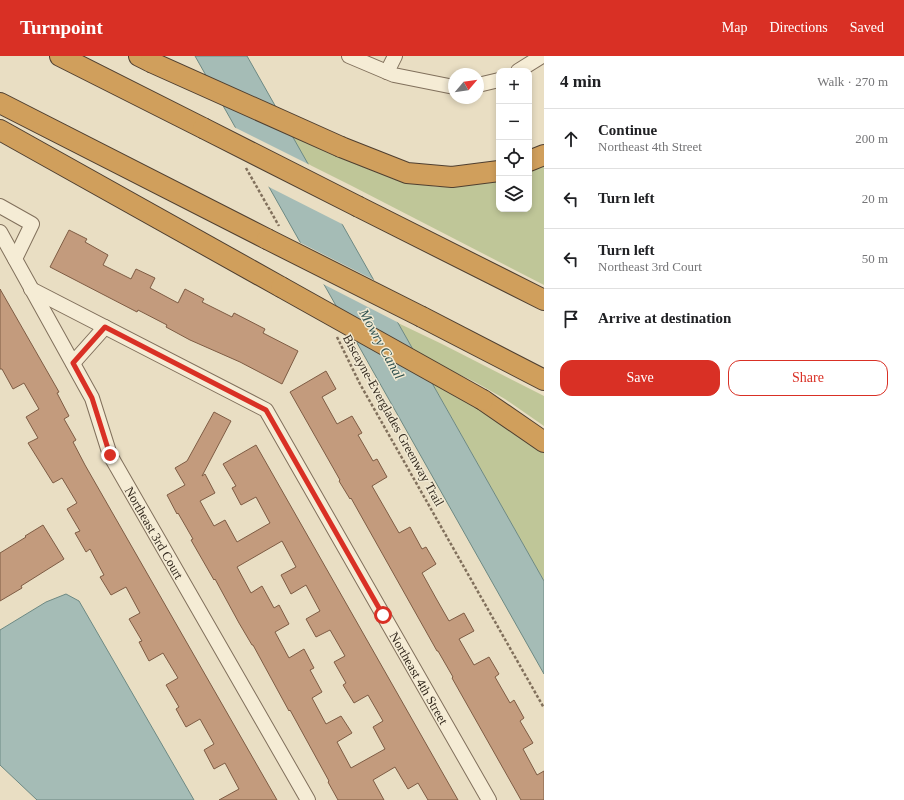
<!DOCTYPE html>
<meta charset="utf-8">
<style>
body{margin:0;font-family:Georgia,serif;background:#f2f2f2;color:#202124}
.controls{position:absolute;right:12px;top:12px;display:grid;overflow:hidden;border-radius:8px;box-shadow:0 2px 6px #0003}
.controls button{width:36px;height:36px;display:grid;place-items:center;padding:0;border:0;border-bottom:1px solid #e0e0e0;background:#fff;color:#202124;font:20px sans-serif}
.compass{position:absolute;left:448px;top:12px;width:36px;height:36px;border-radius:50%;background:#fff;box-shadow:0 2px 6px #0003;rotate:61deg}
.stop{position:absolute;width:12px;height:12px;margin:-9px;border:3px solid #d93025;border-radius:50%;background:#fff}
.stop.end{background:#d93025;border-color:#fff;box-shadow:0 1px 4px #0008}
.list{margin:0;padding:0;list-style:none}
h2{display:flex;justify-content:space-between;align-items:center;height:52px;margin:0;padding:0 16px;font-size:17px}
h2 small{font-size:13px;font-weight:400;color:#757577}
.list li{display:grid;grid-template-columns:26px 1fr auto;gap:12px;align-items:center;box-sizing:border-box;height:60px;padding:0 16px;border-top:1px solid #e0e0e0}
.list b{display:block;font-size:15px;white-space:nowrap}
.list p{margin:0;font-size:13px;white-space:nowrap;color:#757577}
.list em{font-size:13px;font-style:normal;color:#757577}
.actions{display:flex;gap:8px;padding:12px 16px}
.actions a{flex:1;padding:9px 0;border:1px solid #d93025;border-radius:12px;text-align:center;font-size:14px;color:#d93025}
.actions .main{background:#d93025;color:#fff}
.icon{flex:none;width:22px;height:22px;fill:none;stroke:currentColor;stroke-width:2;stroke-linecap:round;stroke-linejoin:round}
.map{position:relative;flex:none;width:544px;height:744px;overflow:hidden}
header{display:flex;align-items:center;gap:24px;box-sizing:border-box;height:56px;padding:0 20px;background:#d93025;color:#fff}
header strong{font-size:19px}
nav{display:flex;gap:22px;margin-inline-start:auto;font-size:14px}
main{display:flex}
aside{flex:1;background:#fff}
.map>svg:first-child{display:block}
.green{fill:#bfc698}
.water{fill:#a5bcb6;stroke:#6d8983}
.pier{fill:#e9dec3}
.building{fill:#c39b7d;stroke:#7e5c44;fill-rule:evenodd}
.lines{fill:none;stroke-linecap:round;stroke-linejoin:round}
.minor-casing{stroke:#81705c;stroke-width:16}
.highway-casing{stroke:#4f3f30;stroke-width:22}
.path{stroke:#81705c;stroke-width:2.5;stroke-dasharray:3 2;stroke-linecap:butt}
.minor{stroke:#f5ecd5;stroke-width:14}
.highway{stroke:#d09f5c;stroke-width:20}
.highway-bridge-casing{stroke:#4f3f30;stroke-width:22;stroke-linecap:butt}
.highway-bridge{stroke:#d09f5c;stroke-width:20}
.route{stroke:#d93025;stroke-width:5}
.labels{text-anchor:middle;stroke-width:3;stroke-linejoin:round;paint-order:stroke}
.street-label{font-size:13px;fill:#33291e;stroke:#f1e9d2}
.water-label{font-size:14px;font-style:italic;fill:#2f514f;stroke:#f1e9d2}
</style>
<header>
<strong>Turnpoint</strong>
<nav><a>Map</a><a>Directions</a><a>Saved</a></nav>
</header>
<main>
<div class="map">
<svg width="544" height="744" viewBox="0 0 544 744">
<rect width="100%" height="100%" fill="#e9dec3"/>
<!-- green -->
<path class="green" d="M291 80 395 123 410 127 439 131 499 122V153H529V113L544 109V229L352 130 308 108Z
M398 267 442 288 544 340V370L505 343 475 326 414 297Z
M431 325 491 359 544 397V525Z"/>
<!-- water -->
<path class="water" d="M195 0H247L544 525V618Z
M66 538 79 545 194 744H37L0 709V574L46 546Z"/>
<!-- pier -->
<path class="pier" d="M232 70 310 109 344 169 265 129Z
M297 185 376 225 401 268 321 227Z"/>
<!-- building -->
<path class="building" d="M69 174 87 183 85 186 108 199 103 209 131 223 136 213 155 222 150 232 178 247 185 233 204 243 202 246 232 261 234 257 265 273 263 277 298 295 282 328 240 306 190 284 166 271 167 269 138 254 137 256 50 211Z
M0 233 59 336 57 337 69 360 64 363 76 384 73 386 85 409 277 744H219L239 733 225 707 214 713 204 694 214 688 200 663 186 671 176 653 179 651 166 629 178 622 163 597 149 605 139 586 142 585 129 563 140 557 126 531 111 539 100 521 104 519 90 493 86 496 75 477 80 475 67 453 77 447 62 422 53 427 28 387 38 382 26 361 39 353 24 327 13 333 2 313H0Z
M326 315 336 333 322 341 337 368 352 360 362 377 358 379 373 405 377 403 387 421 372 430 387 456 399 477 410 471 422 493 426 491 436 508 422 517 437 544 449 565 464 557 474 575 459 583 474 609 489 601 499 618 495 621 510 647 514 644 524 662 520 665 533 687 523 693 537 719 544 715V744H521L452 622 453 621 438 595H437L351 442 350 443 339 425 340 424 290 336Z
M214 356 231 365 202 420 205 418 215 437 200 445 214 470 225 464 237 486 270 467 256 441 241 449 232 432 236 430 223 408 256 389 458 744H428L418 727 408 733 395 711 373 724 384 744H338L328 726 329 725 290 654 289 655 253 589H252L239 567 215 523 214 524 191 484 193 483 178 457 177 458 167 439 185 429 175 412 187 405ZM282 485 296 511 281 519 291 538 306 529 320 555 306 563 316 581 330 574 345 600 334 606 346 627 343 629 354 647 368 639 383 665 373 671 385 693 351 712 337 686 352 677 341 660 326 668 312 642 322 636 310 614 314 612 304 593 289 602 275 576 289 568 279 549 274 552 262 530 251 537 237 511Z
M43 469 64 503 21 530 22 532 0 545V497L26 481 25 480Z"/>
<g class="lines">
<!-- minor casing -->
<g class="minor-casing">
<g id="minor">
<path d="M349 0 394 19 454 31"/>
<path d="M518 15 542 0"/>
<path d="M387 16 395 0"/>
<path d="M478 29 499 24"/>
<path d="M0 150 32 168 15 203"/>
<path id="s1" d="M0 176 92 342 110 399 308 744"/>
<path id="s2" d="M31 233 266 354 489 744"/>
<path d="M73 307 105 271"/>
</g>
</g>
<!-- highway casing -->
<g class="highway-casing">
<path id="highway" d="M60 0 203 72
M139 0 151 6
M0 47 267 183
M0 74 281 231
M341 91 407 117 452 121 499 115
M529 105 544 99
M359 151 544 244
M422 261 544 324
M483 344 544 386"/>
</g>
<!-- path -->
<path class="path" d="M246 112 279 170
M337 281 360 328 544 652"/>
<!-- minor -->
<use href="#minor" class="minor"/>
<!-- highway -->
<use href="#highway" class="highway"/>
<!-- highway-bridge casing -->
<g class="highway-bridge-casing">
<path id="highway-bridge" d="M151 6 341 91
M203 72 359 151
M267 183 422 261
M281 231 483 344"/>
</g>
<!-- highway-bridge -->
<use href="#highway-bridge" class="highway-bridge"/>
</g>
<g class="lines">
<!-- route -->
<path class="route" d="M110 399 92 342 73 307 105 271 266 354 383 559"/>
</g>
<g class="labels">
<!-- street labels -->
<g class="street-label">
<text transform="translate(394 364) rotate(61)" y="5">Biscayne-Everglades Greenway Trail</text>
<text dy="5" stroke="none"><textPath href="#s1" startOffset="339">Northeast 3rd Court</textPath></text>
<text dy="5" stroke="none"><textPath href="#s2" startOffset="573">Northeast 4th Street</textPath></text>
</g>
<!-- water labels -->
<g class="water-label">
<text transform="translate(382 288) rotate(61)" y="5">Mowry Canal</text>
</g>
</g>
</svg>
<div class="controls">
<button>+</button>
<button>−</button>
<button><svg class="icon" aria-label="locate" viewBox="0 0 24 24"><circle cx="12" cy="12" r="6"/><path d="M12 2v4M12 18v4M2 12h4M18 12h4"/></svg></button>
<button><svg class="icon" aria-label="layers" viewBox="0 0 24 24"><path d="M12 4l9 5-9 5-9-5zM3 14l9 5 9-5"/></svg></button>
</div>
<svg class="compass" viewBox="-18 -18 36 36"><path d="M0-13l5 13h-10z" fill="#e53935"/><path d="M0 13l5-13h-10z" fill="#757577"/></svg>
<div class="stop" style="left:383px;top:559px"></div>
<div class="stop end" style="left:110px;top:399px"></div>
</div>
<aside>
<h2>4 min<small>Walk · 270 m</small></h2>
<ul class="list">
<li><svg class="icon" aria-label="ahead" viewBox="0 0 24 24"><path d="M12 20V5M6 11l6-6 6 6"/></svg><div><b>Continue</b><p>Northeast 4th Street</p></div><em>200 m</em></li>
<li><svg class="icon" aria-label="left" viewBox="0 0 24 24"><path d="M17 20v-9H6M10 6l-5 5 5 5"/></svg><div><b>Turn left</b></div><em>20 m</em></li>
<li><svg class="icon" aria-label="left" viewBox="0 0 24 24"><path d="M17 20v-9H6M10 6l-5 5 5 5"/></svg><div><b>Turn left</b><p>Northeast 3rd Court</p></div><em>50 m</em></li>
<li><svg class="icon" aria-label="arrive" viewBox="0 0 24 24"><path d="M6 21V4h12l-3 4 3 4H6"/></svg><div><b>Arrive at destination</b></div></li>
</ul>
<div class="actions"><a class="main">Save</a><a>Share</a></div>
</aside>
</main>
